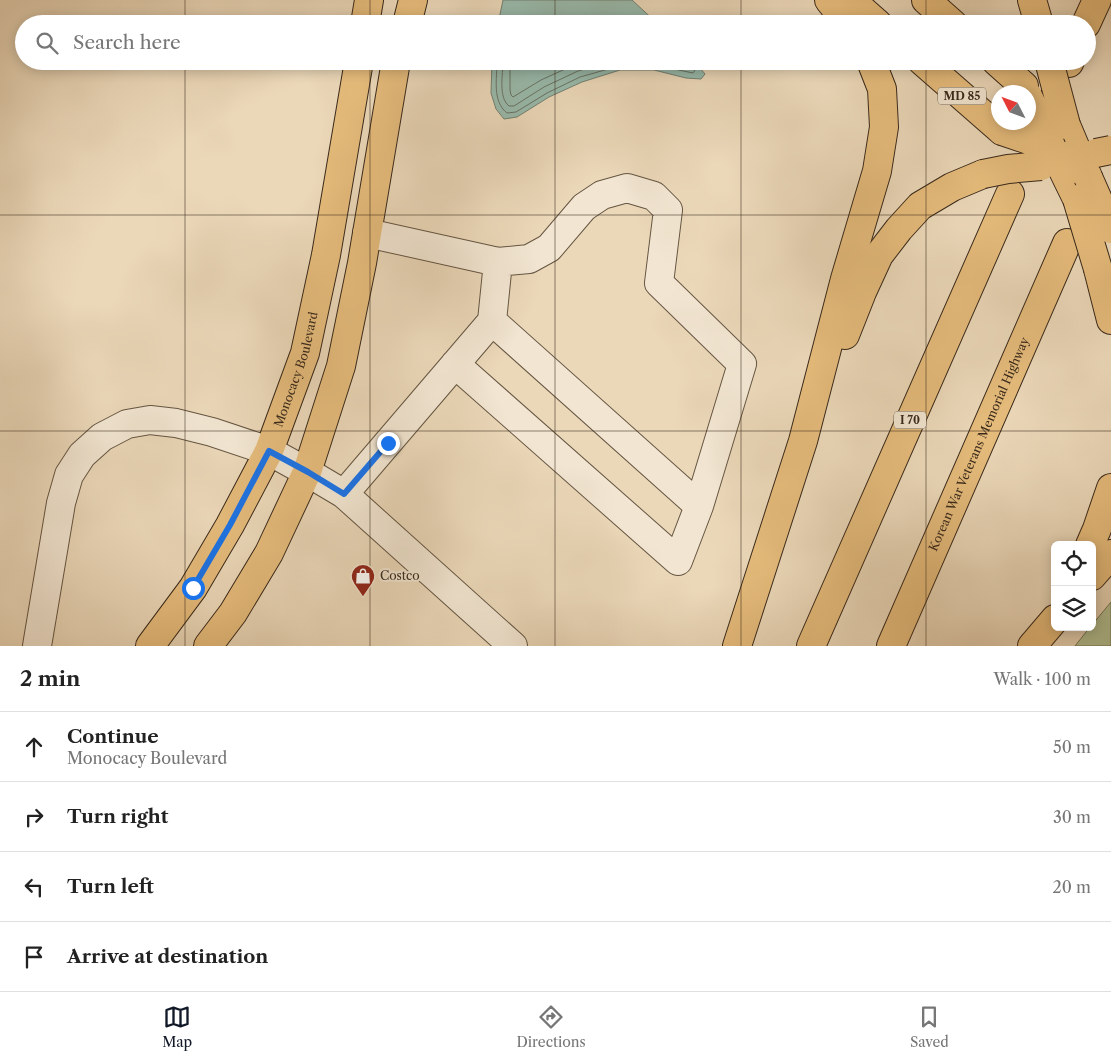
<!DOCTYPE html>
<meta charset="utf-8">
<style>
body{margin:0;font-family:"Libre Caslon Text",serif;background:#f6f6f6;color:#222}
.controls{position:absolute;right:15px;bottom:15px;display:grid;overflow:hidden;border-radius:8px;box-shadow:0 2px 12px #0003}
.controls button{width:45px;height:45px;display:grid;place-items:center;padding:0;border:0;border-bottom:1px solid #e0e0e0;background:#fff;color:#222;font:25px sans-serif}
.compass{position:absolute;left:991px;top:85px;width:45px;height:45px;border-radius:50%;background:#fff;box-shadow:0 2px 12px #0003;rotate:312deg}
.stop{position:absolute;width:15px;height:15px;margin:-11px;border:4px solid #1a73e8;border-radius:50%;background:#fff}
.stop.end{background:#1a73e8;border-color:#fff;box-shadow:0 1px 5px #0008}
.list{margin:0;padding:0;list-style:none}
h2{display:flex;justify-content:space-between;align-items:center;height:65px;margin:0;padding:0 20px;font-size:21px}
h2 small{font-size:16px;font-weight:400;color:#767676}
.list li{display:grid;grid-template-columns:32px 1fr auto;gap:15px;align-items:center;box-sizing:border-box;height:70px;padding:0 20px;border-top:1px solid #e0e0e0}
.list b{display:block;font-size:19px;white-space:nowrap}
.list p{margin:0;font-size:16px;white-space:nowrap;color:#767676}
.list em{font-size:16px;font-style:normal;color:#767676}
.icon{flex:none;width:28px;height:28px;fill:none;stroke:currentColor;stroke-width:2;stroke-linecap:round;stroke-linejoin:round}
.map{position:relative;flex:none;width:1111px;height:646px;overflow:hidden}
.search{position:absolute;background:#fff;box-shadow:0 2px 12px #0003;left:15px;right:15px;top:15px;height:55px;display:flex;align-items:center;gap:12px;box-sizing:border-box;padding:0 18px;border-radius:28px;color:#767676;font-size:19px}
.sheet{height:345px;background:#fff}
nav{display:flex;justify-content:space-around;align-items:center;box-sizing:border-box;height:70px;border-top:1px solid #e0e0e0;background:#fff;font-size:14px;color:#767676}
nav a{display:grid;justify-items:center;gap:2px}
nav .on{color:#111827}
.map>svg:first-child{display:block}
.green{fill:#b1c094;stroke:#747458}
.water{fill:#98baac;stroke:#728072}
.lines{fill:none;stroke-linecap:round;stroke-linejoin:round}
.shore{stroke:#687264;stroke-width:1}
.minor-casing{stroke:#655542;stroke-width:30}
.major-casing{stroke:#38291b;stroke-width:30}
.highway-casing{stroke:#38291b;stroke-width:30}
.minor{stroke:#f2e6d2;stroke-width:28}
.major{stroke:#e6bc7c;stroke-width:28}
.highway{stroke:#e6bc7c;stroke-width:28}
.highway-bridge-casing{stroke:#38291b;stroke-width:30;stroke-linecap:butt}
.highway-bridge{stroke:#e6bc7c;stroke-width:28}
.route{stroke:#1a73e8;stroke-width:6}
.grid{fill:none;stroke:#38291b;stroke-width:1;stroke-opacity:0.55}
.labels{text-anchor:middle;stroke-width:4;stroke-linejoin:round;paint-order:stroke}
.shield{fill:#f2e6d2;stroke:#706252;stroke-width:1}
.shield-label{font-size:11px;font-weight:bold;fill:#38291b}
.street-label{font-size:12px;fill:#38291b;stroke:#f2e6d2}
.poi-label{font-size:12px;fill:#38291b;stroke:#f2e6d2;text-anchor:start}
</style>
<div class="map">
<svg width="1111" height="646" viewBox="0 0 1111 646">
<rect width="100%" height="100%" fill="#ebd8b9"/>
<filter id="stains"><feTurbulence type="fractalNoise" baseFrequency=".004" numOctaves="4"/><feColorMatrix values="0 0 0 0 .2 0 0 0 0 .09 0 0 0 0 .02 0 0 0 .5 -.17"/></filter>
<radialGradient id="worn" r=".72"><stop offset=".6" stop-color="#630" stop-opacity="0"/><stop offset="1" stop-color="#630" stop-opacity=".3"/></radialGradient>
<!-- green -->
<path class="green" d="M1111 602V646H1075L1090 627H1092V625Z"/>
<!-- water -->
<path class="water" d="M503 0H632L658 24H498Z
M492 61H694L705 74 701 79 686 78 654 70H620L582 82 549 97 517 117 504 119 496 109 491 93Z"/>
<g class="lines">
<!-- shore -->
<path class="shore" d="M497 61C497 79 492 101 507 113L516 112 547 93 580 77 619 66 655 65 693 73 695 70 691 65V61
M503 61C503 75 498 97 509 106H514L544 87 578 71 611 61
M510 61V90L511 95 513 97 541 80 574 65 585 61"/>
<!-- minor casing -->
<g class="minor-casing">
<path id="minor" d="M367 233 498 262 492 321 699 506 678 561 455 364
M498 262 529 259 549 248 584 207 602 195 627 188 654 196 668 210 659 283 742 364 699 506
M344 494 492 321
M37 646 61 503 69 475 82 455 102 437 127 424 150 420 176 423 212 432 269 451 307 472 344 494 513 646"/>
</g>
<!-- major casing -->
<g class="major-casing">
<g id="major">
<path d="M851 0 878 24"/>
<path d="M926 0 953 24"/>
<path d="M365 24 369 0"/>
<path d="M407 24 413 0"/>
<path d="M922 61 1002 131"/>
<path d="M996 61 1024 86"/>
<path id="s1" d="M150 646 193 588 230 525 269 451 305 353 326 255 359 61"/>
<path d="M208 646 233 613 269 553 307 472 341 366 362 263 396 61"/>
</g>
</g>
<!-- highway casing -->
<g class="highway-casing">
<g id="highway">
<path d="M829 0 848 24"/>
<path d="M1032 0 1039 24"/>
<path d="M1086 24 1097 0"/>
<path d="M1069 63 1070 61"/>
<path d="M1066 125 1088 177"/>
<path d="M1052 148 1077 199"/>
<path d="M1098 269 1111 320"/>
<path d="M845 335 862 292 879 255 899 229 920 206 952 187 983 174"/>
<path d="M1090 545 1097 529 1111 488"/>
<path d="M1092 576 1111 554"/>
<path d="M737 646 803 441 845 279 877 171 884 127 882 89 871 61"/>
<path d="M811 646 1010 194"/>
<path id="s2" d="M891 646 1067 243"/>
<path d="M1032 646 1055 619"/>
</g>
</g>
<!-- minor -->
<use href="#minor" class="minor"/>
<!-- major -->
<use href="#major" class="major"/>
<!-- highway -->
<use href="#highway" class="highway"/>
<!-- highway-bridge casing -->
<g class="highway-bridge-casing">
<path id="highway-bridge" d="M1049 61 1066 125
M1028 96 1052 148
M1002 131 1052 148
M1096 153 1111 150
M983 174 1008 169 1041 166
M1088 177 1111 229
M1077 199 1098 269"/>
</g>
<!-- highway-bridge -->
<use href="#highway-bridge" class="highway-bridge"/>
</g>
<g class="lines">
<!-- route -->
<path class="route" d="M193 588 230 525 269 451 308 472 344 494 388 443"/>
</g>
<!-- grid -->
<path class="grid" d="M185 0V24M370 0V24M555 0V24M741 0V24M926 0V24M185 61V646M370 61V646M555 61V646M741 61V646M926 61V646M0 215H1111M0 431H1111"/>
<!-- icons -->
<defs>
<g id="shop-pin" transform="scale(1.25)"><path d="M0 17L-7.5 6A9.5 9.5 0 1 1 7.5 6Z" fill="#8f2418" stroke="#f2e6d2"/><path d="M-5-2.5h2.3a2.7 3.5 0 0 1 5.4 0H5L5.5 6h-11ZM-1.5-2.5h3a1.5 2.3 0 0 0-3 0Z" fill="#fff"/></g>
</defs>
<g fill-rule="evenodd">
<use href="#shop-pin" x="363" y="576"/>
</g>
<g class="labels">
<!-- shield labels -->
<g class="shield">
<rect x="938" y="87.5" width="48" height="17" rx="4"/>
<rect x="894" y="411.5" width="32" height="17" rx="4"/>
</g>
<g class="shield-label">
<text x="962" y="100">MD 85</text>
<text x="910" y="424">I 70</text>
</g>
<!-- street labels -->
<g class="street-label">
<text dy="4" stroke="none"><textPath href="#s1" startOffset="315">Monocacy Boulevard</textPath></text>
<text dy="4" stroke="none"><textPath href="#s2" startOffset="220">Korean War Veterans Memorial Highway</textPath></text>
</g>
<!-- poi labels -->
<g class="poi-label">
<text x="380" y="580">Costco</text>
</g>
</g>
<rect width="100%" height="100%" filter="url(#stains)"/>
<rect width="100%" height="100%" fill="url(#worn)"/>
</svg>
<div class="controls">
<button><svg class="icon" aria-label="locate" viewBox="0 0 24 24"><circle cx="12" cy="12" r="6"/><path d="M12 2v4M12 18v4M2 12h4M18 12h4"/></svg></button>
<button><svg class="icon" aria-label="layers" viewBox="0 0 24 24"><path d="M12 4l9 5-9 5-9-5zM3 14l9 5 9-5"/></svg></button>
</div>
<svg class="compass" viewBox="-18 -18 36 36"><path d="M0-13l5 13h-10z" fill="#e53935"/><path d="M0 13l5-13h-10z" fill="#767676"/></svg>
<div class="stop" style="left:193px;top:588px"></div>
<div class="stop end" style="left:388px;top:443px"></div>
<div class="search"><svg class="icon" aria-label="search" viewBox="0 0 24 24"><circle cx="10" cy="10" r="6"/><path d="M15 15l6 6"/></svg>Search here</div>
</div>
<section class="sheet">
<h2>2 min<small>Walk · 100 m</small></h2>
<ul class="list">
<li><svg class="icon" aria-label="ahead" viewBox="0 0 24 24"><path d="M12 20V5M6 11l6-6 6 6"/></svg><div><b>Continue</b><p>Monocacy Boulevard</p></div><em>50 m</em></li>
<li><svg class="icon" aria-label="right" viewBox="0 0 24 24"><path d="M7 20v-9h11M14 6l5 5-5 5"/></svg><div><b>Turn right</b></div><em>30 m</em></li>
<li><svg class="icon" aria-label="left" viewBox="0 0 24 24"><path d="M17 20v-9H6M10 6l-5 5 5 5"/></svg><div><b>Turn left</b></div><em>20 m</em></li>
<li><svg class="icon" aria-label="arrive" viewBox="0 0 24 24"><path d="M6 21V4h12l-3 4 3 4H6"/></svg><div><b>Arrive at destination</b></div></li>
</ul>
</section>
<nav>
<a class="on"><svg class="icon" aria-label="map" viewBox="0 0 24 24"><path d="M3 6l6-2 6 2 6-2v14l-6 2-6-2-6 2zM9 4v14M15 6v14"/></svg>Map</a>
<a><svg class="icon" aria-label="directions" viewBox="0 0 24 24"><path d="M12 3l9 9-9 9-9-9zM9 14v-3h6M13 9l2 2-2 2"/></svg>Directions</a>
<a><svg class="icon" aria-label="saved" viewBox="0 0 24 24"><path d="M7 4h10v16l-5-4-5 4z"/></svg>Saved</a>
</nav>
